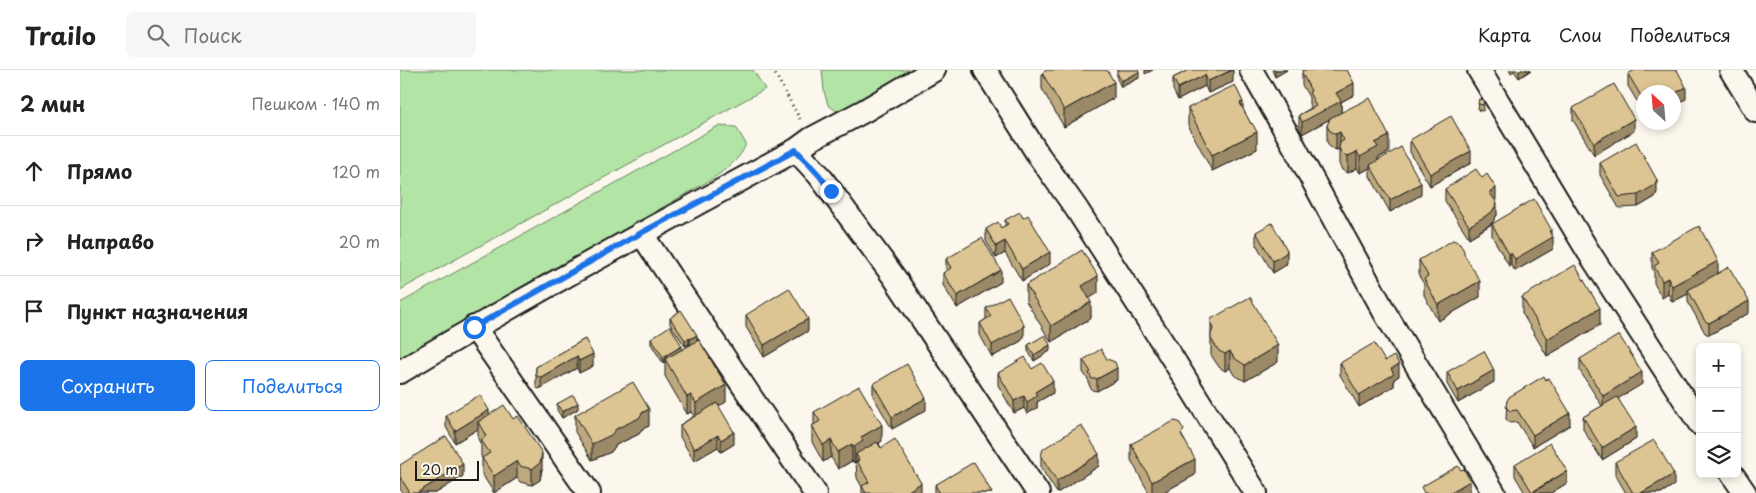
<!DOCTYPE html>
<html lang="ru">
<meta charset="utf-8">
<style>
body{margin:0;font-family:"Playpen Sans",sans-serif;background:#f6f6f6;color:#222}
.controls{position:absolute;right:15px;bottom:15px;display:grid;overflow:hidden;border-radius:8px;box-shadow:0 2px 8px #0003}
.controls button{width:45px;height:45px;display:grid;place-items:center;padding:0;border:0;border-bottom:1px solid #e0e0e0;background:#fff;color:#222;font:25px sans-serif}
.compass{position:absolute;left:1236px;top:15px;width:45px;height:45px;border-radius:50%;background:#fff;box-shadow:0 2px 8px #0003;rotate:334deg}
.scale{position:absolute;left:15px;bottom:12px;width:64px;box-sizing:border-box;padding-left:5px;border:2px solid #1c1c1c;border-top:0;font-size:14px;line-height:18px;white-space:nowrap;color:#1c1c1c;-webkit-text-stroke:4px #fbf7ec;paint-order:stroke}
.stop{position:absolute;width:15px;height:15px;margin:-11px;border:4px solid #1a73e8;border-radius:50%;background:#fff}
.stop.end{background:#1a73e8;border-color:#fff;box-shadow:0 1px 5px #0008}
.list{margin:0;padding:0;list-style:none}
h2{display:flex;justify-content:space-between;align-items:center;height:65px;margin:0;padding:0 20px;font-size:21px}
h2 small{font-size:16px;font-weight:400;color:#767676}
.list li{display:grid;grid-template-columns:32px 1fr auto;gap:15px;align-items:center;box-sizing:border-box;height:70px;padding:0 20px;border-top:1px solid #e0e0e0}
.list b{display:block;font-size:19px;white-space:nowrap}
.list em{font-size:16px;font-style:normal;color:#767676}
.actions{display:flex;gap:10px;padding:15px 20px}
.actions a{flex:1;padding:11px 0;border:1px solid #1a73e8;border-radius:8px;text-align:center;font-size:18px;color:#1a73e8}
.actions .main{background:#1a73e8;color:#fff}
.icon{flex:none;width:28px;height:28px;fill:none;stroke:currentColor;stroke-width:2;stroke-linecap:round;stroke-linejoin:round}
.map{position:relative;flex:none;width:1356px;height:423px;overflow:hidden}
header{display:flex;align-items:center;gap:30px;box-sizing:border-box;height:70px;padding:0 25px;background:#fff;border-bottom:1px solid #e0e0e0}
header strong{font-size:24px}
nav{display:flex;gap:28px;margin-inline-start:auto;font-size:18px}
.search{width:350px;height:45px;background:#f6f6f6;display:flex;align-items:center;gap:12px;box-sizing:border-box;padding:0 18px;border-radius:8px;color:#767676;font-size:19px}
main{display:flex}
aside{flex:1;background:#fff}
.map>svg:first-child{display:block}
.green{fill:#b2e5a5;stroke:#678060}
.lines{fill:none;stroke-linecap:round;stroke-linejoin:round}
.minor-casing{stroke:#1c1c1c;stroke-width:26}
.path{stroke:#1c1c1c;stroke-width:3;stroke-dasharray:1 4;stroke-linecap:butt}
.minor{stroke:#fbf7ec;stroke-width:22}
.wall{fill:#bea97e;stroke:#1c1c1c}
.shaded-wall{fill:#9b8967;stroke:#1c1c1c}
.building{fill:#ddc493;stroke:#1c1c1c}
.route{stroke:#1a73e8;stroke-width:6}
</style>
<header>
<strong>Trailo</strong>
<div class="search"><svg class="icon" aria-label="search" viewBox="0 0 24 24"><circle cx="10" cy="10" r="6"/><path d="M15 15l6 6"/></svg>Поиск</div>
<nav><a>Карта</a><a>Слои</a><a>Поделиться</a></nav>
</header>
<main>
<aside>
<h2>2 мин<small>Пешком · 140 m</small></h2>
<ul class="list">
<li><svg class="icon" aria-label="ahead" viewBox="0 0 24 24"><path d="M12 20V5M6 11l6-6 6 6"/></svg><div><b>Прямо</b></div><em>120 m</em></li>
<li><svg class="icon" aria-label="right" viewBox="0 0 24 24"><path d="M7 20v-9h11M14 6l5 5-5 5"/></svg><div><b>Направо</b></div><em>20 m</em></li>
<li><svg class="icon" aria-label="arrive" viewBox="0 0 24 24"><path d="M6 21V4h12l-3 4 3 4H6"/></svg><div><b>Пункт назначения</b></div></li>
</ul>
<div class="actions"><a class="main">Сохранить</a><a>Поделиться</a></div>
</aside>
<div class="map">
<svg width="1356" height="423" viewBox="0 0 1356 423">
<rect width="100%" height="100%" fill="#fbf7ec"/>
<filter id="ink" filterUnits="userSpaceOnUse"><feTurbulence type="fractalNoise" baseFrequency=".02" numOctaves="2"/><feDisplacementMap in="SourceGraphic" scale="10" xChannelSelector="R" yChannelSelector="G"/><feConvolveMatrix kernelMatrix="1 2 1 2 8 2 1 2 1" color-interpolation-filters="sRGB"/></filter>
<g filter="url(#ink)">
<!-- green -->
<path class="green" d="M0 0H353L365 19 0 220Z
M422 0H519L454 36 438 42 428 35 424 21Z
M318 56 336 57 346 74C340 90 326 99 312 109L0 288V233Z"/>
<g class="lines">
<!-- minor casing -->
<g class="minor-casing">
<path id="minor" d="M585 0 639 86 676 138 768 281 856 423
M851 0 893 74 985 243 1094 423
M1079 0 1188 181 1300 354
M1331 0 1356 41
M396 80 419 105 494 207 638 423
M241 163 415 423
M74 257 189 423
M0 302C130 224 263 152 396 80L411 69 464 41 534 0
M1332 404 1345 423"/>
</g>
<!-- path -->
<path class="path" d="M373 0 401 51"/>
<!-- minor -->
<use href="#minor" class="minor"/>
</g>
<!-- wall -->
<path class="wall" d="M789 0 833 12 808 23 805 16 778 30 773 20V8Z
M872 0H887L875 7Z
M1109 0H1131L1119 8 1114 1 1111 3Z
M642 3 714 28 664 57 642 19Z
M717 3 739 8 721 17 717 9Z
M902 3 954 25 941 32V43L989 82 978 88V90L1021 125 990 142 970 106V98L960 103 957 98 948 103 942 100 939 94V79L936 80 930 77 927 72V56L930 49 902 64 899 57V45L911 38 909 34V27L902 15Z
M1228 4 1286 29 1244 22V43L1228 16Z
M1079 29 1084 36 1083 41 1078 40Z
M788 38 843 40 851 54 857 79 812 101 788 55Z
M1173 38 1234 61 1194 85 1173 50Z
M1010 70 1071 93 1030 116 1010 82Z
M1200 93 1257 122 1255 127 1238 137 1219 138 1200 105Z
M1045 119 1096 130 1095 131 1097 145 1092 153 1151 164 1153 179 1115 201 1111 195 1109 196 1092 166V154L1069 168 1045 131Z
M605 150 650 194 622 211 605 183 596 188 586 171V159L601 158 605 156Z
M856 162 887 192 886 195 873 203 856 174Z
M1252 182 1318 203 1349 243 1309 265 1305 263 1288 232V224L1272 232 1268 224 1262 228 1254 213V201L1252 198Z
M1064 184 1080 227 1038 251 1024 225V214L1019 206V190Z
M546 189 601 212 557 238 543 215V203L546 201Z
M626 215 698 223 689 228 691 248 651 272 626 231Z
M1122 227 1200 255 1147 286 1122 243Z
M586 238 624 267 621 271 592 287 580 265V253L586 249Z
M346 245 408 261 364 287 346 257Z
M270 248 297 271 326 332 318 336 334 374 321 382 318 377 294 391 280 367V355L294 346 291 342 287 344 265 306V292L263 293 251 274V268L282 280 290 275 289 274 285 276 270 254Z
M811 254 878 292 845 311 834 305 830 298 825 301 819 297 811 285Z
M185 269 193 296 179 303 177 298 141 318 138 319 136 316V297Z
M628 275 650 281 634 291 628 281Z
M707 289 717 310 697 321 692 320 689 315V311L683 302V290Z
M1180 289 1242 314 1218 328 1236 369 1202 390 1183 359V347L1202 336 1180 301Z
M985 291 999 306 994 309V316L959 337 940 305V293Z
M632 299 653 323 637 332V338L627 344 624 338 614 343 598 315V303Z
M1047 302 1094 312 1058 333 1047 314Z
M473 314 526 340 492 359 473 326Z
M1107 331 1170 355 1133 377 1117 352 1110 353 1106 349Z
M157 334 178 339 162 348 157 340Z
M414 342 482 371 479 373 481 378 521 423H462V417L457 408 456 392 454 393 452 391 438 399 431 387 423 392 412 372V356L414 355Z
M46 345H89L142 399 140 410 132 415 120 412 117 408 94 423 82 404V388L81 386V375L78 369V359L55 373 46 357Z
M175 345 249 356 242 359 239 364 216 375 211 382 192 390 175 362Z
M784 369 795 405 762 423H749L731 390V374Z
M641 386 699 396 657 423 641 398Z
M1215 392 1274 415 1261 423H1226L1215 404Z
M1115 394 1167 413 1151 423H1125L1115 406Z
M0 395 63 406 36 423H3L0 419Z
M535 415 592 423H535Z"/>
<!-- shaded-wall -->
<path class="shaded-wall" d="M745 0H753L745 4Z
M833 0V12L808 23V11Z
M875 0H887L875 7Z
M1119 0H1131L1119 8Z
M739 2V8L721 17V11Z
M805 5V16L778 30V18Z
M714 12V28L664 57V40Z
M954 13V25L941 32V43L902 64V52L936 23Z
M1286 17V29L1274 36V24Z
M843 32V48L840 33Z
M1234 49V61L1194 85V73Z
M857 62V79L812 101V85Z
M940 62V79L936 80V64Z
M989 66V82L978 88V94L970 95V98L960 103V87L975 73Z
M1071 81V93L1030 116V104Z
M957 82V98L948 103V86Z
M1257 110V122L1255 127 1238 137V125Z
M1021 113V125L990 142V130Z
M1096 118V130L1090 134V123Z
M1097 133V145L1092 153 1069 168V156Z
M1151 159V168L1153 167V179L1115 201V189Z
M605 171V183L596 188V176Z
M887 180V192L886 195 873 203V191Z
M650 182V194L622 211V199Z
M1111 183V195L1109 196V184Z
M1318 191V208L1288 220V224L1272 232V216Z
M601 200V212L557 238V226Z
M698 206V223L682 233V216Z
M1268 208V224L1262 228V211Z
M1080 211V227L1038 251V235Z
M1349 231V243L1309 265V253Z
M691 232V248L651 272V256Z
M1200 238V255L1147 286V269Z
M408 249V261L364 287V275Z
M624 255V267L621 271 592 287V275Z
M297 265V271L290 276V269Z
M289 268V274L285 276V270Z
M650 275V281L634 291V285Z
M878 275V292L845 311V295Z
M282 276V282L265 289V292L263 293V287Z
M830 281V298L825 301V284Z
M193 284V296L179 303V291Z
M177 286V298L141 318V307Z
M999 294V306L994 309V316L959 337V325L991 299Z
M717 298V310L697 321V309Z
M1094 300V312L1058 333V321Z
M1242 302V314L1203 338V326Z
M653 311V323L637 332V338L627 344V332L635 322Z
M326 315V332L296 349V333Z
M291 325V342L287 344V327Z
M624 326V338L614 343V331Z
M526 328V340L492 359V347Z
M178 333V339L162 348V342Z
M249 339V356L242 359 239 364 216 375 211 382 192 390V374Z
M89 340V352H78V359L55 373V361Z
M1170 343V355L1133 377V365Z
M482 355V371L463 382 456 384V392L454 393V377L461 367Z
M1236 357V369L1202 390V378Z
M334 362V374L321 382V370Z
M318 365V377L294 391V379Z
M431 370V387L423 392V375Z
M452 374V391L438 399V382Z
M142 383V399L140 410 132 415V399Z
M699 384V396L657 423V411Z
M795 389V405L762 423H752V412Z
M117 391V408L94 423V406Z
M63 394V406L36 423H17Z
M1167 401V413L1151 423H1132Z
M1274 404V415L1261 423H1241Z
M1070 411V423H1049Z
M521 413V423H505Z"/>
<!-- building -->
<path class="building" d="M647 0H707L714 12 664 40 642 3Z
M717 0H738L739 2 721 11 717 3Z
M789 0H832L808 11 805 5 778 18 773 8Z
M903 0H947L954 13 936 23 941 31 902 52 899 45 916 36 909 22 911 21 902 3Z
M1235 0H1277L1286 17 1274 24V22H1244V31L1228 4Z
M1214 14 1234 49 1194 73 1173 38Z
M835 15 843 32 840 33 851 54 852 53 857 62 812 85 788 38Z
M970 28 989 66 975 73 978 77 960 87 957 82 948 86 942 84 939 78 940 73 944 70 940 62 936 64 930 61 927 56 930 48Z
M1079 29 1084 30 1083 35 1078 34Z
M1051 46 1071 81 1030 104 1010 70Z
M1236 72 1257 110 1255 115 1238 125 1219 127 1200 93Z
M1001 77 1021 113 990 130 970 95Z
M1076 99 1082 108 1087 104 1096 118 1090 123 1097 133 1092 142 1069 156 1045 119Z
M1134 129 1151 159 1149 161 1153 167 1115 189 1111 183 1109 184 1092 154Z
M620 142 623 148 628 145 650 182 622 199 605 171 596 176 586 159 598 152 601 158 608 154 605 150Z
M872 153 887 180 886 183 873 191 856 162Z
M1299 156 1318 191 1272 216 1268 208 1262 211 1254 196 1259 193 1252 182Z
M582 168 601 200 557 226 543 203 551 198 546 189Z
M1053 170 1060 173 1064 181V184L1080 211 1038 235 1024 209 1028 206 1019 190Z
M682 180 698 206 682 216 691 232 651 256 626 215Z
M1175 195 1200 238 1147 269 1122 227Z
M1329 197 1349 231 1309 253 1305 251 1288 220Z
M389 218 408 249 364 275 346 245Z
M608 226 624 255 621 259 592 275 580 253 591 246 586 238Z
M850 227 878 275 845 295 834 288 830 281 825 284 819 281 811 269V264L813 259 811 254V249Z
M281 240 297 265 290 269 289 268 285 270 270 248Z
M270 256 282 276 263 287 251 268Z
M645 265 650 275 634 285 628 275Z
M1219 265 1242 302 1203 326 1180 289Z
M185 269 193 284 179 291 177 286 141 307H138L136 304V297Z
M299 270 326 315 296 333 291 325 287 327 265 289Z
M974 273 985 291 994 286 999 294 991 299 994 304 959 325 940 293Z
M701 279 707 289 715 292 717 298 697 309H692L689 303 691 302 683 290Z
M1084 281 1094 300 1058 321 1047 302Z
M625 287 632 299 642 293 653 311 635 322 637 326 627 332 624 326 614 331 598 303Z
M507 294 526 328 492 347 473 314Z
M1144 306 1146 310 1149 308 1170 343 1133 365 1117 340 1110 341 1106 337 1107 331 1109 327Z
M233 312 249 339 242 343 239 348 216 359 211 365 192 374 175 345Z
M459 316 482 355 461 367 463 371 454 377 452 374 438 382 431 370 423 375 412 356 420 351 414 342Z
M80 325 89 340 55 361 46 345Z
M173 325 178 333 162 342 157 334Z
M1217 327 1236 357 1202 378 1183 347Z
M317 333 334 362 321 370 318 365 294 379 280 355Z
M104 335 113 349 118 346 142 383 140 393 132 399 120 396 117 391 94 406 82 388 90 383 81 370 86 366 78 352Z
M774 351 779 352 784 360 781 364 795 389 752 412 731 374Z
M681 355 699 384 657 411 641 386 643 379Z
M46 366 63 394 17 423H10L0 407V395Z
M495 369 521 413 505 423H466L462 416 469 412 457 391 459 390 456 384 477 372 481 378Z
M1254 370 1274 404 1241 423H1233L1215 392Z
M1150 373 1167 401 1132 422 1115 394Z
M574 392 592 423H540L535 415Z
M1058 396 1061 400 1064 399 1070 411 1049 423H1024L1021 417Z"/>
</g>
<g class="lines" filter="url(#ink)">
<!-- route -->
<path class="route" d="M74 257 241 163 396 80 419 105 431 121"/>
</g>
</svg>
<div class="controls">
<button>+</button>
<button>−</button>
<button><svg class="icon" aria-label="layers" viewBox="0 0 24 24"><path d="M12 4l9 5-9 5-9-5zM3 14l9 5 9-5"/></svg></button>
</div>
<svg class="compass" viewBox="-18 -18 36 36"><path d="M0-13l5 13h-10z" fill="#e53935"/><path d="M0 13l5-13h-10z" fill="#767676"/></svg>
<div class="scale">20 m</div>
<div class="stop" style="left:74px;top:257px"></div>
<div class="stop end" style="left:431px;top:121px"></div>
</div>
</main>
